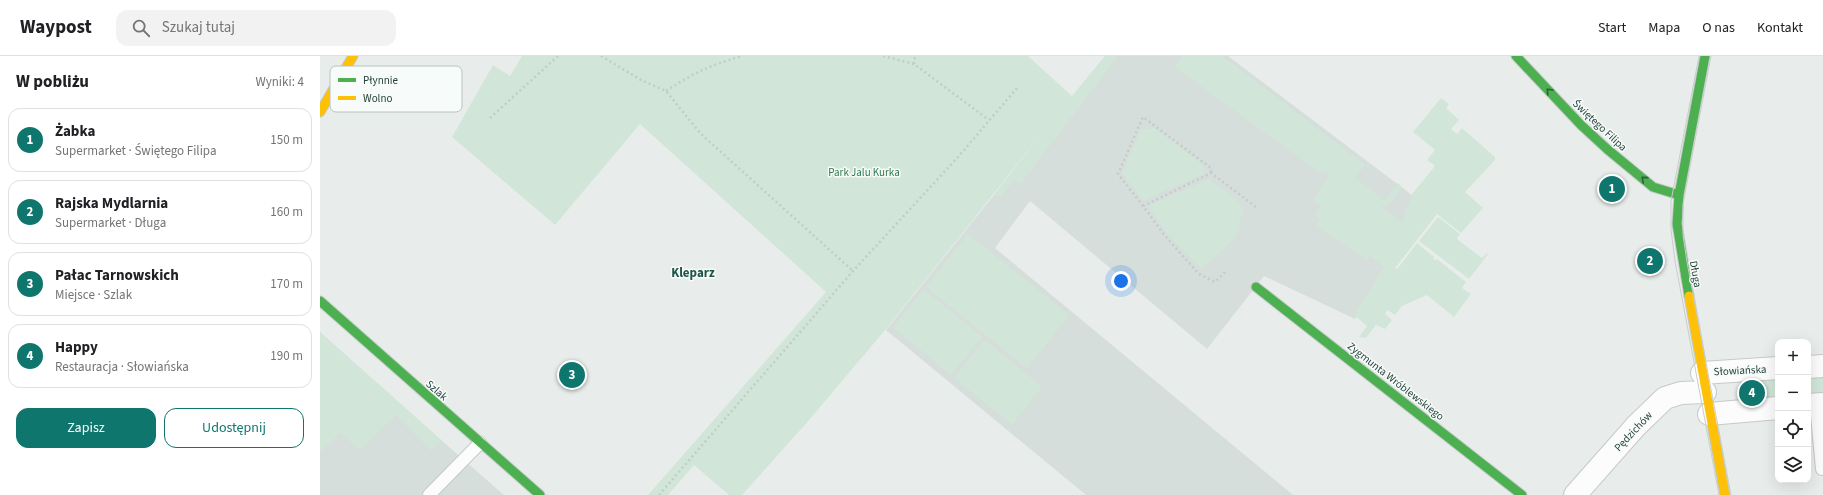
<!DOCTYPE html>
<html lang="pl">
<meta charset="utf-8">
<style>
body{margin:0;font-family:"Source Sans 3",sans-serif;background:#f2f2f2;color:#202124}
.controls{position:absolute;right:12px;bottom:12px;display:grid;overflow:hidden;border-radius:8px;box-shadow:0 4px 16px #0002}
.controls button{width:36px;height:36px;display:grid;place-items:center;padding:0;border:0;border-bottom:1px solid #e0e0e0;background:#fff;color:#202124;font:20px sans-serif}
.you{position:absolute;left:801px;top:225px;width:14px;height:14px;margin:-10px;border:3px solid #fff;border-radius:50%;background:#1a73e8;box-shadow:0 0 0 6px #1a73e833}
.badge{display:grid;place-items:center;width:26px;height:26px;border-radius:50%;background:#0f766e;color:#fff;font-size:13px;font-weight:700}
.pin{position:absolute;translate:-50% -50%;border:2px solid #fff;box-shadow:0 1px 4px #0006}
.list{margin:0;padding:0;list-style:none}
h2{display:flex;justify-content:space-between;align-items:center;height:52px;margin:0;padding:0 16px;font-size:17px}
h2 small{font-size:13px;font-weight:400;color:#757577}
.list li{display:grid;grid-template-columns:26px 1fr auto;gap:12px;align-items:center;box-sizing:border-box;height:64px;margin:0 8px 8px;padding:0 8px;border:1px solid #e0e0e0;border-radius:12px}
.list b{display:block;font-size:15px;white-space:nowrap}
.list p{margin:0;font-size:13px;white-space:nowrap;color:#757577}
.list em{font-size:13px;font-style:normal;color:#757577}
.actions{display:flex;gap:8px;padding:12px 16px}
.actions a{flex:1;padding:9px 0;border:1px solid #0f766e;border-radius:12px;text-align:center;font-size:14px;color:#0f766e}
.actions .main{background:#0f766e;color:#fff}
.icon{flex:none;width:22px;height:22px;fill:none;stroke:currentColor;stroke-width:2;stroke-linecap:round;stroke-linejoin:round}
.map{position:relative;flex:none;width:1503px;height:439px;overflow:hidden}
header{display:flex;align-items:center;gap:24px;box-sizing:border-box;height:56px;padding:0 20px;background:#fff;border-bottom:1px solid #e0e0e0}
header strong{font-size:19px}
nav{display:flex;gap:22px;margin-inline-start:auto;font-size:14px}
.search{width:280px;height:36px;background:#f2f2f2;display:flex;align-items:center;gap:10px;box-sizing:border-box;padding:0 14px;border-radius:12px;color:#757577;font-size:15px}
main{display:flex}
aside{flex:1;background:#fff}
.map>svg:first-child{display:block}
.built{fill:#d6dedb}
.green{fill:#d1e6d8}
.lines{fill:none;stroke-linecap:round;stroke-linejoin:round}
.lane-casing{stroke:#c5cac8;stroke-width:14}
.street-casing{stroke:#c5cac8;stroke-width:24}
.fast-casing{stroke:#c3cbc8;stroke-width:11}
.slow-casing{stroke:#c3cbc8;stroke-width:11}
.path{stroke:#c3ccca;stroke-width:2.5;stroke-dasharray:2 3;stroke-linecap:butt}
.lane{stroke:#fcfcfc;stroke-width:12}
.street{stroke:#fcfcfc;stroke-width:22}
.fast{stroke:#4caf50;stroke-width:9}
.slow{stroke:#ffc107;stroke-width:9}
.tram{stroke:#c9cdcc;stroke-width:1}
.oneway{stroke:#2e5d40}
.labels{text-anchor:middle;stroke-width:3;stroke-linejoin:round;paint-order:stroke}
.street-label{font-size:11px;fill:#24423a;stroke:#f7fbf9}
.park-label{font-size:11px;fill:#2d7a4b;stroke:#f7fbf9}
.quarter-label{font-size:13px;font-weight:bold;fill:#1f5548;stroke:#f7fbf9}
.key{fill:#f7fbf9;stroke:#b8c4c0;stroke-width:1}
.key-label{font-size:11px;fill:#24423a}
</style>
<header>
<strong>Waypost</strong>
<div class="search"><svg class="icon" aria-label="search" viewBox="0 0 24 24"><circle cx="10" cy="10" r="6"/><path d="M15 15l6 6"/></svg>Szukaj tutaj</div>
<nav><a>Start</a><a>Mapa</a><a>O nas</a><a>Kontakt</a></nav>
</header>
<main>
<aside>
<h2>W pobliżu<small>Wyniki: 4</small></h2>
<ul class="list">
<li><span class="badge">1</span><div><b>Żabka</b><p>Supermarket · Świętego Filipa</p></div><em>150 m</em></li>
<li><span class="badge">2</span><div><b>Rajska Mydlarnia</b><p>Supermarket · Długa</p></div><em>160 m</em></li>
<li><span class="badge">3</span><div><b>Pałac Tarnowskich</b><p>Miejsce · Szlak</p></div><em>170 m</em></li>
<li><span class="badge">4</span><div><b>Happy</b><p>Restauracja · Słowiańska</p></div><em>190 m</em></li>
</ul>
<div class="actions"><a class="main">Zapisz</a><a>Udostępnij</a></div>
</aside>
<div class="map">
<svg width="1503" height="439" viewBox="0 0 1503 439">
<rect width="100%" height="100%" fill="#e8edeb"/>
<!-- built -->
<path class="built" d="M785 0H908L1117 158 1035 263 944 220 887 293 710 145 675 192 973 439H766L566 274Z
M0 276 129 391 184 439H0Z"/>
<!-- green -->
<path class="green" d="M202 0H708L752 40 785 0H798L700 128 694 123 681 141 674 139 719 81 566 273 490 363 422 439H409L374 409 348 439H328L506 236 320 68 235 169 132 81 173 9 190 20Z
M862 0H902L1045 109 1035 122 1065 145 1078 127 1082 131 1069 148 1061 151 1082 167 1092 138 1115 110 1107 104 1115 94 1093 76 1121 42 1129 48 1126 52 1139 64 1131 73 1137 78 1142 72 1175 101V104L1145 136 1163 152 1141 177 1117 158 1075 212 1077 213 1097 187 1114 201 1113 203 1115 204 1117 203 1146 226 1142 232 1151 238 1134 261 1107 239 1082 250 1075 259 1068 254 1065 258 1072 264 1065 273 1056 269 1046 282 1039 281 1047 270 1034 259 1064 211 1050 200 1047 204 996 169 1000 163 995 159 1001 150 993 145 1010 119 1003 115 1001 117 855 11Z
M834 72 883 109V118L823 144 802 117 821 74Z
M889 123 920 147 923 154 916 180 882 213 848 178 828 150Z
M1118 161 1140 178 1137 183 1162 202 1167 197 1168 198 1149 223 1099 185Z
M648 178 749 259 707 312 606 231Z
M604 234 662 281 631 319 573 271Z
M0 276 121 384 112 395 76 359 39 394 21 376 0 396Z
M665 284 722 331 692 368 634 322Z
M1503 319V341L1488 342V320Z
M1458 322V345L1440 344C1442 338 1442 334 1439 330V323Z"/>
<g class="lines">
<!-- lane casing -->
<g class="lane-casing">
<path id="lane" d="M1496 348 1502 413H1503
M109 439 160 387"/>
</g>
<!-- street casing -->
<g class="street-casing">
<path id="street" d="M1488 311 1503 310
M1382 317 1458 312
M1488 349 1503 348
M1389 358 1458 352
M1255 439 1316 370 1345 342 1361 337 1385 336"/>
</g>
<!-- fast casing -->
<g class="fast-casing">
<path id="fast" d="M1196 0 1261 69 1287 93 1333 131 1359 139
M936 231 1202 439
M1369 240 1357 168 1359 139 1385 0
M0 245 220 439"/>
</g>
<!-- slow casing -->
<g class="slow-casing">
<path id="slow" d="M0 56 33 0
M1369 240 1405 439"/>
</g>
<!-- path -->
<path class="path" d="M281 0 321 24 346 35 381 78 533 215
M563 0 594 8 669 64
M594 8 595 0
M346 35C373 17 391 9 422 0
M170 62 238 0
M823 150 798 118 823 61 891 112V117
M905 216 895 226 879 218 846 181 823 150 891 117 936 151
M339 439 533 215 638 101 697 32"/>
<!-- lane -->
<use href="#lane" class="lane"/>
<!-- street -->
<use href="#street" class="street"/>
<!-- fast -->
<use href="#fast" class="fast"/>
<!-- slow -->
<use href="#slow" class="slow"/>
<!-- tram -->
<path class="tram" d="M1379 0 1351 145V174L1355 205 1399 439
M1391 0 1363 148V179L1367 206 1411 439"/>
</g>
<!-- one-way arrows -->
<defs><path id="oneway-chevron" d="M-2-3.5L2.5 0L-2 3.5" fill="none" stroke-width="1.6" stroke-linecap="round" stroke-linejoin="round"/></defs>
<g class="oneway">
<use href="#oneway-chevron" transform="translate(1229 35) rotate(-133)"/>
<use href="#oneway-chevron" transform="translate(1324 123) rotate(-140)"/>
</g>
<g class="labels">
<!-- street labels -->
<g class="street-label">
<text transform="translate(1280 69) rotate(43)" y="4">Świętego Filipa</text>
<text transform="translate(1376 218) rotate(80)" y="4">Długa</text>
<text transform="translate(1420 314) rotate(-3)" y="4">Słowiańska</text>
<text transform="translate(1076 325) rotate(38)" y="4">Zygmunta Wróblewskiego</text>
<text transform="translate(117 334) rotate(41)" y="4">Szlak</text>
<text transform="translate(1313 375) rotate(-47)" y="4">Pędzichów</text>
</g>
<!-- park labels -->
<g class="park-label">
<text x="544" y="120">Park Jalu Kurka</text>
</g>
<!-- quarter labels -->
<g class="quarter-label">
<text x="373" y="221">Kleparz</text>
</g>
</g>
<!-- legend -->
<rect x="10" y="10" width="132" height="46" rx="6" class="key"/>
<rect x="18" y="22" width="18" height="4" fill="#4caf50"/>
<rect x="18" y="40" width="18" height="4" fill="#ffc107"/>
<g class="key-label">
<text x="43" y="28">Płynnie</text>
<text x="43" y="46">Wolno</text>
</g>
</svg>
<div class="controls">
<button>+</button>
<button>−</button>
<button><svg class="icon" aria-label="locate" viewBox="0 0 24 24"><circle cx="12" cy="12" r="6"/><path d="M12 2v4M12 18v4M2 12h4M18 12h4"/></svg></button>
<button><svg class="icon" aria-label="layers" viewBox="0 0 24 24"><path d="M12 4l9 5-9 5-9-5zM3 14l9 5 9-5"/></svg></button>
</div>
<div class="you"></div>
<div class="pin badge" style="left:1292px;top:133px">1</div>
<div class="pin badge" style="left:1330px;top:205px">2</div>
<div class="pin badge" style="left:252px;top:319px">3</div>
<div class="pin badge" style="left:1432px;top:337px">4</div>
</div>
</main>
